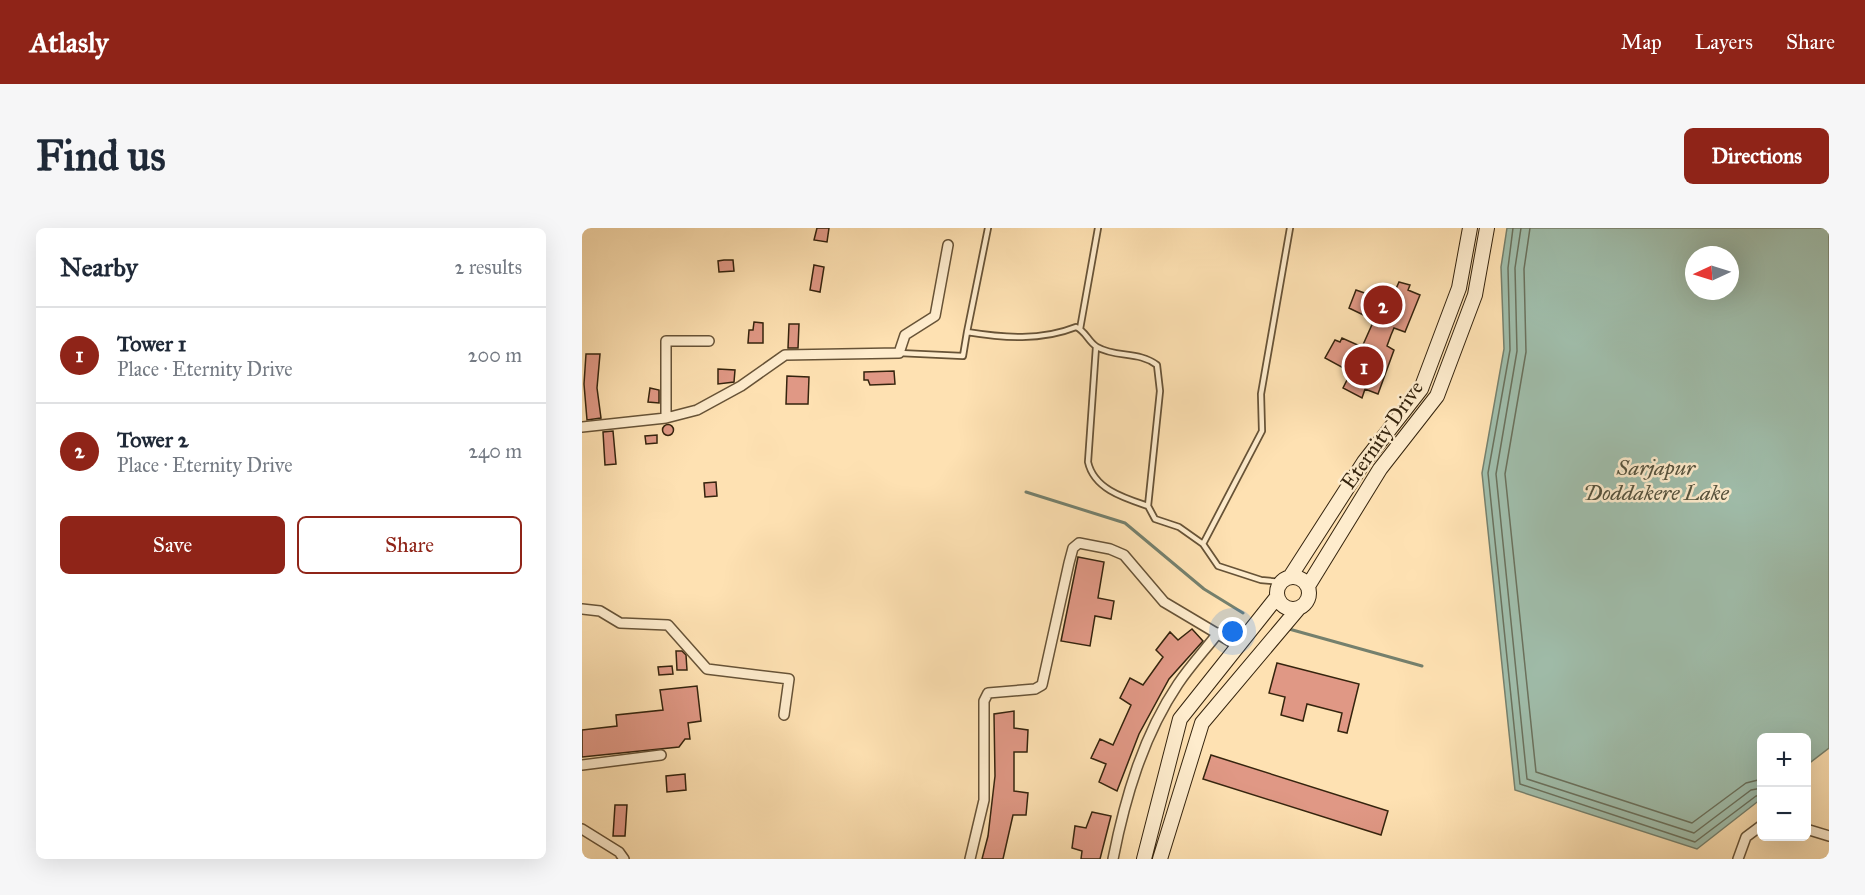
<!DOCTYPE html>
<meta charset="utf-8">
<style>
body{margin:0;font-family:"IM FELL Great Primer",serif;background:#f6f6f7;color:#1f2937}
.controls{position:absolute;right:18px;bottom:18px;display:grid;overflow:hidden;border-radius:9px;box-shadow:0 6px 24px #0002}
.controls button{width:54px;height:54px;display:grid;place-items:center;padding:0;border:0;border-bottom:2px solid #e0e1e3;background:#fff;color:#1f2937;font:30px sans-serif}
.compass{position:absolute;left:1103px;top:18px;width:54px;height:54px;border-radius:50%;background:#fff;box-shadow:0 6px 24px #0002;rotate:266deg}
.you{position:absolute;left:651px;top:404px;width:21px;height:21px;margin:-15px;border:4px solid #fff;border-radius:50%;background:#1a73e8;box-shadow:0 0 0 9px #1a73e833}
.badge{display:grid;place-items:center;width:39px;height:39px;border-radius:50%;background:#8f2418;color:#fff;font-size:20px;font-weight:700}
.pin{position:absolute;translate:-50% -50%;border:3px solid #fff;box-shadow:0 2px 6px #0006}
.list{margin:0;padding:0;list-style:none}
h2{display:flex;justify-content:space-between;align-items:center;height:78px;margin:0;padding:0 24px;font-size:26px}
h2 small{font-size:20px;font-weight:400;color:#747a83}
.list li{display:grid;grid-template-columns:39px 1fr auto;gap:18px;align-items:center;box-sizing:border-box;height:96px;padding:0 24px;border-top:2px solid #e0e1e3}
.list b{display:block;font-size:22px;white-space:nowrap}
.list p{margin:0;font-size:20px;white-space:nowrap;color:#747a83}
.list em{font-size:20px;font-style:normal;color:#747a83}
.actions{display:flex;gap:12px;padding:18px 24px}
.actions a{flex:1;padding:14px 0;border:2px solid #8f2418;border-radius:9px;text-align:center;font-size:21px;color:#8f2418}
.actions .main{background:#8f2418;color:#fff}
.map{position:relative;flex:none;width:1247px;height:631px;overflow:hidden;border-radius:9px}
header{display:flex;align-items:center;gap:36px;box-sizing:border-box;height:84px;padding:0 30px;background:#8f2418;color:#fff}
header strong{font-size:28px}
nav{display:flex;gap:33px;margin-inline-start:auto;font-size:21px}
.intro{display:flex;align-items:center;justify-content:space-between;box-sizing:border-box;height:144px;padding:0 36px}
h1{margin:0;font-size:42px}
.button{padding:15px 27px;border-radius:9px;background:#8f2418;color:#fff;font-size:21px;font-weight:700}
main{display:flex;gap:36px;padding:0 36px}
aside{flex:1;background:#fff;border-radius:9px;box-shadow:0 6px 24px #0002}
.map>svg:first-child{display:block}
.water{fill:#a0beac;stroke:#75806d;stroke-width:1.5;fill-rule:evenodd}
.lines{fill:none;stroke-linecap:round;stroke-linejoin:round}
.shore{stroke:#6a715d;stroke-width:1.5}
.stream{stroke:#75806d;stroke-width:3}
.building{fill:#e09885;stroke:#35240e;stroke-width:1.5}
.lane-casing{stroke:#675337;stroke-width:8}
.street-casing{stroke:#675337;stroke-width:12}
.secondary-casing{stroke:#35240e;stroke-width:16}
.lane{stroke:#feeccd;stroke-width:4.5}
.street{stroke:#feeccd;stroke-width:9}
.secondary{stroke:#feeccd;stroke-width:14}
.labels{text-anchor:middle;stroke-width:5;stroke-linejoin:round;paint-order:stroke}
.street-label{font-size:21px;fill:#35240e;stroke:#feeccd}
.water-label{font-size:22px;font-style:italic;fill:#55523d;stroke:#feeccd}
</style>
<header>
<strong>Atlasly</strong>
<nav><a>Map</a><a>Layers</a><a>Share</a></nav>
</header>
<div class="intro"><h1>Find us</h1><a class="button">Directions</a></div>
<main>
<aside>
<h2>Nearby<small>2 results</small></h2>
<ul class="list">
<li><span class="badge">1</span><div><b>Tower 1</b><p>Place · Eternity Drive</p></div><em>200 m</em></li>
<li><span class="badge">2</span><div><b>Tower 2</b><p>Place · Eternity Drive</p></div><em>240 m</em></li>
</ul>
<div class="actions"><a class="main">Save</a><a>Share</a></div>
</aside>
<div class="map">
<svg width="1247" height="631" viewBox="0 0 1247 631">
<rect width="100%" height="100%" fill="#fee1b2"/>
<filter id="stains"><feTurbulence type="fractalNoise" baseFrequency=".00333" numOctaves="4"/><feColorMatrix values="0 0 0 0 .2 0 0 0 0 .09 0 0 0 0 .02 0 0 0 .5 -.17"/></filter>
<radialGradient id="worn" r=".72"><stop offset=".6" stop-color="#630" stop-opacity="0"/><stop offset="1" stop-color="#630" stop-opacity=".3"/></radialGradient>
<!-- water -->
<path class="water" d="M925 0H1247V520L1225 537 1224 509H1180L1179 571 1115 621 933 562 900 245 922 121 919 39ZM1112 27H1148V63H1112Z"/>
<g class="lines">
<!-- shore -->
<path class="shore" d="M931 0 926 40 928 122 906 245 938 556 1113 614 1174 568 1180 567
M939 0 933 40 935 123 914 246 945 551 1112 605 1169 562 1180 560
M948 0 942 41 944 124 923 246 954 544 1110 595 1164 555 1180 551"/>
<!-- stream -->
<path class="stream" d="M444 264 543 295 622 361 661 385
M707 401 840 438"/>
</g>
<!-- building -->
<path class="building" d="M235 0H247L245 14 232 12Z
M142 32H151L152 43 137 44 136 33Z
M232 37 242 39 238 64 228 62Z
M817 54 828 57 826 62 838 67 823 104 812 100 809 107 805 118 812 122 796 166 783 161 780 170 761 160 769 144 743 130 753 112 758 114 760 110 780 119 792 92 767 80 774 62 808 74Z
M172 94 181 95V115H166L167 102H171Z
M207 96H217L216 120H206Z
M4 126H18L15 160 19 190 5 192 2 156Z
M136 141 153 142 152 154 136 156Z
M312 143 313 156 288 157 286 152H282V144Z
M205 148 227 149 226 176H204Z
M68 160 77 162V175L66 174Z
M80.5 202a5.5 5.5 0 1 1 11 0a5.5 5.5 0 1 1-11 0Z
M31 203 34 236 23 237 21 204Z
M75 207V215L64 216 63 208Z
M134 254 135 268 123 269 122 255Z
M496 329 522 334 516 370 532 373 529 391 513 388 508 418 479 413Z
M610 401 621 413 587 451 557 506 535 563 517 554 524 536 509 530 518 511 531 517 549 477 538 470 548 450 561 457 581 429 574 422 588 404 596 412Z
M94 423H100L104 427 105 442H95Z
M695 435 777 456 765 505 756 503 760 485 725 476 721 493 699 487 703 469 687 465Z
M90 438 91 446 77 447 76 439Z
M115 458 119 493 106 495 108 511H103L97 519 0 529V502L35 498 34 487 81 482 78 462Z
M432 483V500L446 502 445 524H432V563L446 565 444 587H431L421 631H400L406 608 413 548 412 486Z
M629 527 806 583 799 607 621 551Z
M103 546 104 562 85 564 84 548Z
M33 577H45L43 608H31Z
M510 584 529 588 518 631H499L500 623 490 620 493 598 504 600Z"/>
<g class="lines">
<!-- lane casing -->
<g class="lane-casing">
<path id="lane" d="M498 101 516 0
M385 104 406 0
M514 119 506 234C512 261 542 270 566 278
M317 125 381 128 385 104C422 110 459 113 494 99 504 103 506 114 515 119 534 130 557 123 575 137L578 163 566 278 573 291 597 299 621 316
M699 354 679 352 636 338 621 316 680 203 679 166 708 0"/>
</g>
<!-- street casing -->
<g class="street-casing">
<path id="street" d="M84 190V113H127
M0 199 84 190 115 182 159 158 203 127 317 125 323 107 353 88 366 17
M0 381 18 383 38 395 86 397 125 441 207 451 202 487
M0 537 79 527
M0 601 37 624 42 631
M1224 601 1247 608
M388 631 402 572V473L406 465 453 461 460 457 487 335 491 320 497 315 528 321 542 327 582 374 656 418
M531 631C543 570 561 508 596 456 608 438 623 422 636 405
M1156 631 1164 609 1180 597"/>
</g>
<!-- secondary casing -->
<g class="secondary-casing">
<path id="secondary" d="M695 365a16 16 0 1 1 32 0a16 16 0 1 1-32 0Z
M708 349 782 234 839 161 877 60 888 0
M726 358 798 241 855 168 893 67 905 0
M562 631 598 491 695 369
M578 631 620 495 716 381"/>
</g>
<!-- lane -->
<use href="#lane" class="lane"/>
<!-- street -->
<use href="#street" class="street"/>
<!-- secondary -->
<use href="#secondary" class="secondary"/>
</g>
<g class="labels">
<!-- street labels -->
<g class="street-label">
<text transform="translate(800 207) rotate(-55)" y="7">Eternity Drive</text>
</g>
<!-- water labels -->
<g class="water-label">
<text x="1074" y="247">Sarjapur<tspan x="1074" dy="25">Doddakere Lake</tspan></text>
</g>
</g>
<rect width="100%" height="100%" filter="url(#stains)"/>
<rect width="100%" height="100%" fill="url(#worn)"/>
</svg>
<div class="controls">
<button>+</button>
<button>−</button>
</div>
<svg class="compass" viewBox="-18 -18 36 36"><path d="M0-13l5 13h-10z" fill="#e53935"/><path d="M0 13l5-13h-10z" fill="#747a83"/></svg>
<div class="you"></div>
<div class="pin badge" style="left:782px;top:138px">1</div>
<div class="pin badge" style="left:801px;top:77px">2</div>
</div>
</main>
